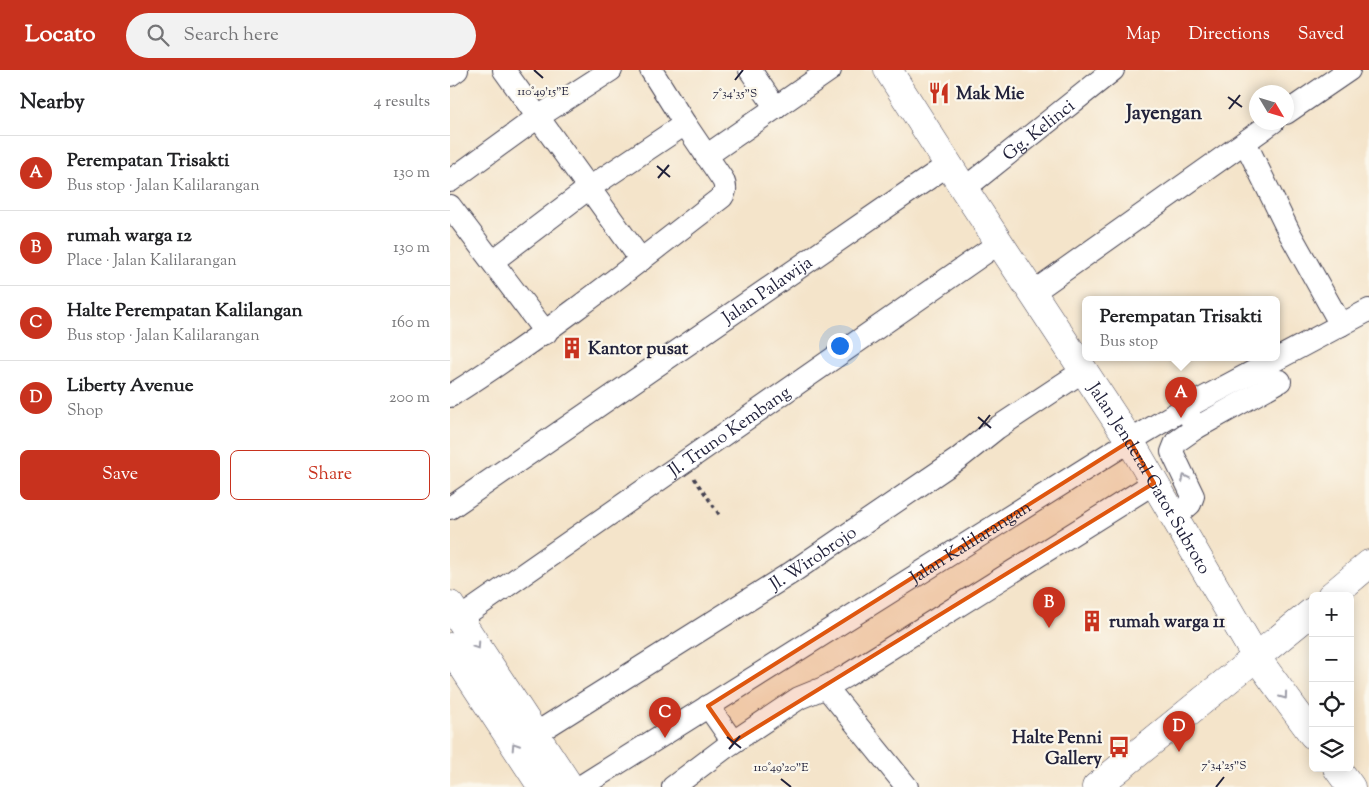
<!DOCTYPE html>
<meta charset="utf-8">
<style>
body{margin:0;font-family:"Sorts Mill Goudy",serif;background:#f2f2f2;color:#202124}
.controls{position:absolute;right:15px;bottom:15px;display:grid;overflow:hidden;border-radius:8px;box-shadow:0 2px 12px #0003}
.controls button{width:45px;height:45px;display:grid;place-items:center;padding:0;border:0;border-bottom:1px solid #e0e0e0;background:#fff;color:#202124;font:25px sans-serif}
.compass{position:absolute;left:799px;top:15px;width:45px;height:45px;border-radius:50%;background:#fff;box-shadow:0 2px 12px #0003;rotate:128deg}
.you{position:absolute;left:389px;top:275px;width:18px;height:18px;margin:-12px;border:4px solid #fff;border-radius:50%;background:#1a73e8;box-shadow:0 0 0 8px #1a73e833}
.badge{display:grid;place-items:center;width:32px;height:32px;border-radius:50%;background:#c8321e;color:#fff;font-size:16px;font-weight:700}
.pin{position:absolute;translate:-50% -41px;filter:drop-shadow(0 1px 2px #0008)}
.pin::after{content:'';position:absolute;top:26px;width:18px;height:15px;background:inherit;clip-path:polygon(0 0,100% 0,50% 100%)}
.popup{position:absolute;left:632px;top:226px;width:198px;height:65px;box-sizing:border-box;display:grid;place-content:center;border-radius:8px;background:#fff;filter:drop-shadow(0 1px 4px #0005);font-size:16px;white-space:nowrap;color:#757577}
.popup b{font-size:19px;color:#202124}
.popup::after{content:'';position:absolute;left:50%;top:100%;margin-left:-10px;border:10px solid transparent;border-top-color:#fff}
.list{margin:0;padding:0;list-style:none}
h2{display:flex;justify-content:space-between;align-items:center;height:65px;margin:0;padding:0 20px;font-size:21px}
h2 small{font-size:16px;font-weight:400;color:#757577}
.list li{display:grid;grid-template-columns:32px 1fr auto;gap:15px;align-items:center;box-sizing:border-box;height:75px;padding:0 20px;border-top:1px solid #e0e0e0}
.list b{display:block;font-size:19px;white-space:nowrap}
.list p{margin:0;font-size:16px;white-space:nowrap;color:#757577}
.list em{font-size:16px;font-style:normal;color:#757577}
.actions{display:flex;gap:10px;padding:15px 20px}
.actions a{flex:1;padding:11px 0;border:1px solid #c8321e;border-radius:8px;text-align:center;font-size:18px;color:#c8321e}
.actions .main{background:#c8321e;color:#fff}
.icon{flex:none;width:28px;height:28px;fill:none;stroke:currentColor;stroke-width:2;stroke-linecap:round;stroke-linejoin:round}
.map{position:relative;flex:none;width:919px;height:717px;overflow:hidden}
header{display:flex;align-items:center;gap:30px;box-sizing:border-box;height:70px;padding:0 25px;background:#c8321e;color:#fff}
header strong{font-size:24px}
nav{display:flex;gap:28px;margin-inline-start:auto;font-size:18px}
.search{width:350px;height:45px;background:#f2f2f2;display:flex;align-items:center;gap:12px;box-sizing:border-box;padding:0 18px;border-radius:28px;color:#757577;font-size:19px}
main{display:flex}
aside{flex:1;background:#fff}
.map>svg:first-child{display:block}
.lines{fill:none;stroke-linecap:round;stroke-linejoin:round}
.minor-casing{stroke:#423f50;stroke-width:24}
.major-casing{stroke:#423f50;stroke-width:29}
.path{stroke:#423f50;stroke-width:3;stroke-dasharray:4 4;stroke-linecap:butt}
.minor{stroke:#fff;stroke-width:22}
.major{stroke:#fff;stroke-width:28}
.oneway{stroke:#9c9ca7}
.marked{fill:#de560e;fill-opacity:0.2;stroke:#de560e;stroke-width:4;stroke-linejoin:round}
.ticks{fill:none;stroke:#22223b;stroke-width:2}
.labels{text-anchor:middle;stroke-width:4.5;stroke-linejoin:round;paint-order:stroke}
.poi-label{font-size:18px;font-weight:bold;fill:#22223b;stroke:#fbf7ec;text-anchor:start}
.street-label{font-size:18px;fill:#22223b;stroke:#fbf7ec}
.quarter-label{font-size:20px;font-weight:bold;fill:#22223b;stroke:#fbf7ec}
.ticks-label{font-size:12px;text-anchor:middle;fill:#22223b;stroke:#fbf7ec;stroke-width:4.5;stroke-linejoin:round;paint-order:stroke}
</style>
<header>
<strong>Locato</strong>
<div class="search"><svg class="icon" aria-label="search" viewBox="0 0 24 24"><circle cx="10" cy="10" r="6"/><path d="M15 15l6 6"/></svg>Search here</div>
<nav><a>Map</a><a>Directions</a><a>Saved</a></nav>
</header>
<main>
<aside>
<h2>Nearby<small>4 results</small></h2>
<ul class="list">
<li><span class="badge">A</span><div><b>Perempatan Trisakti</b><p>Bus stop · Jalan Kalilarangan</p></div><em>130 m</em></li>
<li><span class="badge">B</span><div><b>rumah warga 12</b><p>Place · Jalan Kalilarangan</p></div><em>130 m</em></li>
<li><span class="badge">C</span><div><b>Halte Perempatan Kalilangan</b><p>Bus stop · Jalan Kalilarangan</p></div><em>160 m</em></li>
<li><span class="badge">D</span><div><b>Liberty Avenue</b><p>Shop</p></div><em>200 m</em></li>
</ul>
<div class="actions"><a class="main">Save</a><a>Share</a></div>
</aside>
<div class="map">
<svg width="919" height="717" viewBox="0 0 919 717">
<rect width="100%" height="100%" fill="#fbf7ec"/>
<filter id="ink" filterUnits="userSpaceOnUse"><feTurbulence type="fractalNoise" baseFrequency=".02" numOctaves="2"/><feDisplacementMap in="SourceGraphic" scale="10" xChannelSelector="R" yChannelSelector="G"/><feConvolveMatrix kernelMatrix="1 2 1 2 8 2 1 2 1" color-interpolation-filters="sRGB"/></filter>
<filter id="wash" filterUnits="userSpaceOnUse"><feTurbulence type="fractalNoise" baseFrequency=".0096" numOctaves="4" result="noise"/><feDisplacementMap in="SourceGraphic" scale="20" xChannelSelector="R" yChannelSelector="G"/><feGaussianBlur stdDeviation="1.12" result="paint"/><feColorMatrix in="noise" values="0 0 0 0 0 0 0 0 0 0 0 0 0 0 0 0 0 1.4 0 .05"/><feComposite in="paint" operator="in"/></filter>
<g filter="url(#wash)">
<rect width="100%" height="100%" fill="#f4e4ca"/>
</g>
<g filter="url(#ink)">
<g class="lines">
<!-- minor casing -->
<g class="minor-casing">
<g id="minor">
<path d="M54 0 191 190"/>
<path d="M300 0 326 38"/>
<path d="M0 5 7 0"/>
<path d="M836 43 899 0"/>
<path d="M795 72 839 162 891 255"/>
<path d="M256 86 380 0"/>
<path d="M0 111 88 47 161 0"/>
<path id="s1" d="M514 119 663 0"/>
<path d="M0 136 96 263"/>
<path d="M43 191 139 118 235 54"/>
<path d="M582 223 823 52"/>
<path d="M0 326C95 266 183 196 272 127 276 121 276 117 273 110L235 54 201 0"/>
<path d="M746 358 830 311"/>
<path id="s2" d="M0 438 499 94"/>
<path d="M725 447 740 434 743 426 722 382 726 372 746 358 735 338"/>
<path id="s3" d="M9 549 549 173"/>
<path d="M376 617 457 717"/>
<path d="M258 636 283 672"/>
<path id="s4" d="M85 664 341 503 508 389 547 358 633 301"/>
<path id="s5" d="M130 717 680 371 735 338 919 240"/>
<path d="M223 717 276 677 349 628 376 617 396 606 704 413"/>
</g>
</g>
<!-- major casing -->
<g class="major-casing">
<g id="major">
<path id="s6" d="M438 0 514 119 680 371 806 587 863 665"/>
<path d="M881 526 919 494"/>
<path d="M0 535 120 717"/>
<path d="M0 577 92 717"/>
<path d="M887 698 901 717"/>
<path d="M646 717 863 541"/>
</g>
</g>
<!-- path -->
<path class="path" d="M244 408 270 446"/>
<!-- minor -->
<use href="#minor" class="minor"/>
<!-- major -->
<use href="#major" class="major"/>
</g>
<!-- one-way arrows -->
<defs><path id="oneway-chevron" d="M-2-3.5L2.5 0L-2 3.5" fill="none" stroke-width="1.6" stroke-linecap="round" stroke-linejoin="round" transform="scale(1.25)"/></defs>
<g class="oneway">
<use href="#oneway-chevron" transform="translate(735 408) rotate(-115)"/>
<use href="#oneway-chevron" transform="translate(27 576) rotate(56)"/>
<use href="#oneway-chevron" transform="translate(834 626) rotate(54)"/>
<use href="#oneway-chevron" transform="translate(65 676) rotate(-123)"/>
</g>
</g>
<!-- marked area -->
<path class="marked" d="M680 371 704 413 283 672 258 636Z"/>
<!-- ticks -->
<path class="ticks" d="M84 0 93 8M285 10 293 0M778 27 792 37M779 39 790 25M207 96 220 107M208 108 219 95M528 347 541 358M529 359 540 345M277 667 291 678M279 679 290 666M331 709 341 717M766 717 774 707"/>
<!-- icons -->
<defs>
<g id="restaurant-bare" transform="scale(1.725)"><path d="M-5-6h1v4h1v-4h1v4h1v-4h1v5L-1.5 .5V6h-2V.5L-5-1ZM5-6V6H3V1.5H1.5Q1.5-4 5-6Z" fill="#c8321e" stroke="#fbf7ec" stroke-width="2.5" paint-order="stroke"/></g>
<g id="building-bare" transform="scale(1.725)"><path d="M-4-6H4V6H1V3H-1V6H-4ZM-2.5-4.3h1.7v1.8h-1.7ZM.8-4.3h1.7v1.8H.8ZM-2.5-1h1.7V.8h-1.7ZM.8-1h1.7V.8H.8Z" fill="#c8321e" stroke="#fbf7ec" stroke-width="2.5" paint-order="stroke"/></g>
<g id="bus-bare" transform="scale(1.725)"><path d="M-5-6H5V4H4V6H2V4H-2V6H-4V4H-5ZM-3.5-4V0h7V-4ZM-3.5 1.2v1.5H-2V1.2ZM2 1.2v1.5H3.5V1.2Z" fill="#c8321e" stroke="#fbf7ec" stroke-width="2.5" paint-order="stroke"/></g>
</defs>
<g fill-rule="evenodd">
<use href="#restaurant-bare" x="489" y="23"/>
<use href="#building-bare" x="122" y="278"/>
<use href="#building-bare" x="642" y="551"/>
<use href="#bus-bare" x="669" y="677"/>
</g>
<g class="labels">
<!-- poi labels -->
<g class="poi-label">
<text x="506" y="29">Mak Mie</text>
<text x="138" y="284">Kantor pusat</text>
<text x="659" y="557">rumah warga 11</text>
<text x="652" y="673" text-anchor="end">Halte Penni<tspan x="652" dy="21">Gallery</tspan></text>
</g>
<!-- street labels -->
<g class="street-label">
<text dy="6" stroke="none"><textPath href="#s1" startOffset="95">Gg. Kelinci</textPath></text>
<text dy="6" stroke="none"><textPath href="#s2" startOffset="385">Jalan Palawija</textPath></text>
<text dy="6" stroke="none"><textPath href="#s3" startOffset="329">Jl. Truno Kembang</textPath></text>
<text dy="6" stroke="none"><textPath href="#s6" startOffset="485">Jalan Jenderal Gatot Subroto</textPath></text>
<text dy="6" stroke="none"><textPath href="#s5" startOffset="461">Jalan Kalilarangan</textPath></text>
<text dy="6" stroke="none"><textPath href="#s4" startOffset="329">Jl. Wirobrojo</textPath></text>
</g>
<!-- quarter labels -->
<g class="quarter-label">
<text x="714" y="49">Jayengan</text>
</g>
</g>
<g class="ticks-label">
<text x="93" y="25">110°49'15"E</text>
<text x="285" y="27">7°34'35"S</text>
<text x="774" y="699">7°34'25"S</text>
<text x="331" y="701">110°49'20"E</text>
</g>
</svg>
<div class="controls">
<button>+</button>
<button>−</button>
<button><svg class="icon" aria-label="locate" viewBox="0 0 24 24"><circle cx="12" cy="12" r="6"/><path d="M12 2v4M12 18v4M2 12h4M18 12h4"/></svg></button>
<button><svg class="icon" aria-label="layers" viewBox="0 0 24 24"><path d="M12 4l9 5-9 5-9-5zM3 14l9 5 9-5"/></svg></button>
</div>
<svg class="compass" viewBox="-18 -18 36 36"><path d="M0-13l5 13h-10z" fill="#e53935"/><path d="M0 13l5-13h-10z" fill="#757577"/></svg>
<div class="you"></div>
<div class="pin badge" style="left:731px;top:348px">A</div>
<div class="popup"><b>Perempatan Trisakti</b>Bus stop</div>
<div class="pin badge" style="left:599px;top:558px">B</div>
<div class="pin badge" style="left:215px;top:668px">C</div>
<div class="pin badge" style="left:729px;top:682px">D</div>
</div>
</main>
